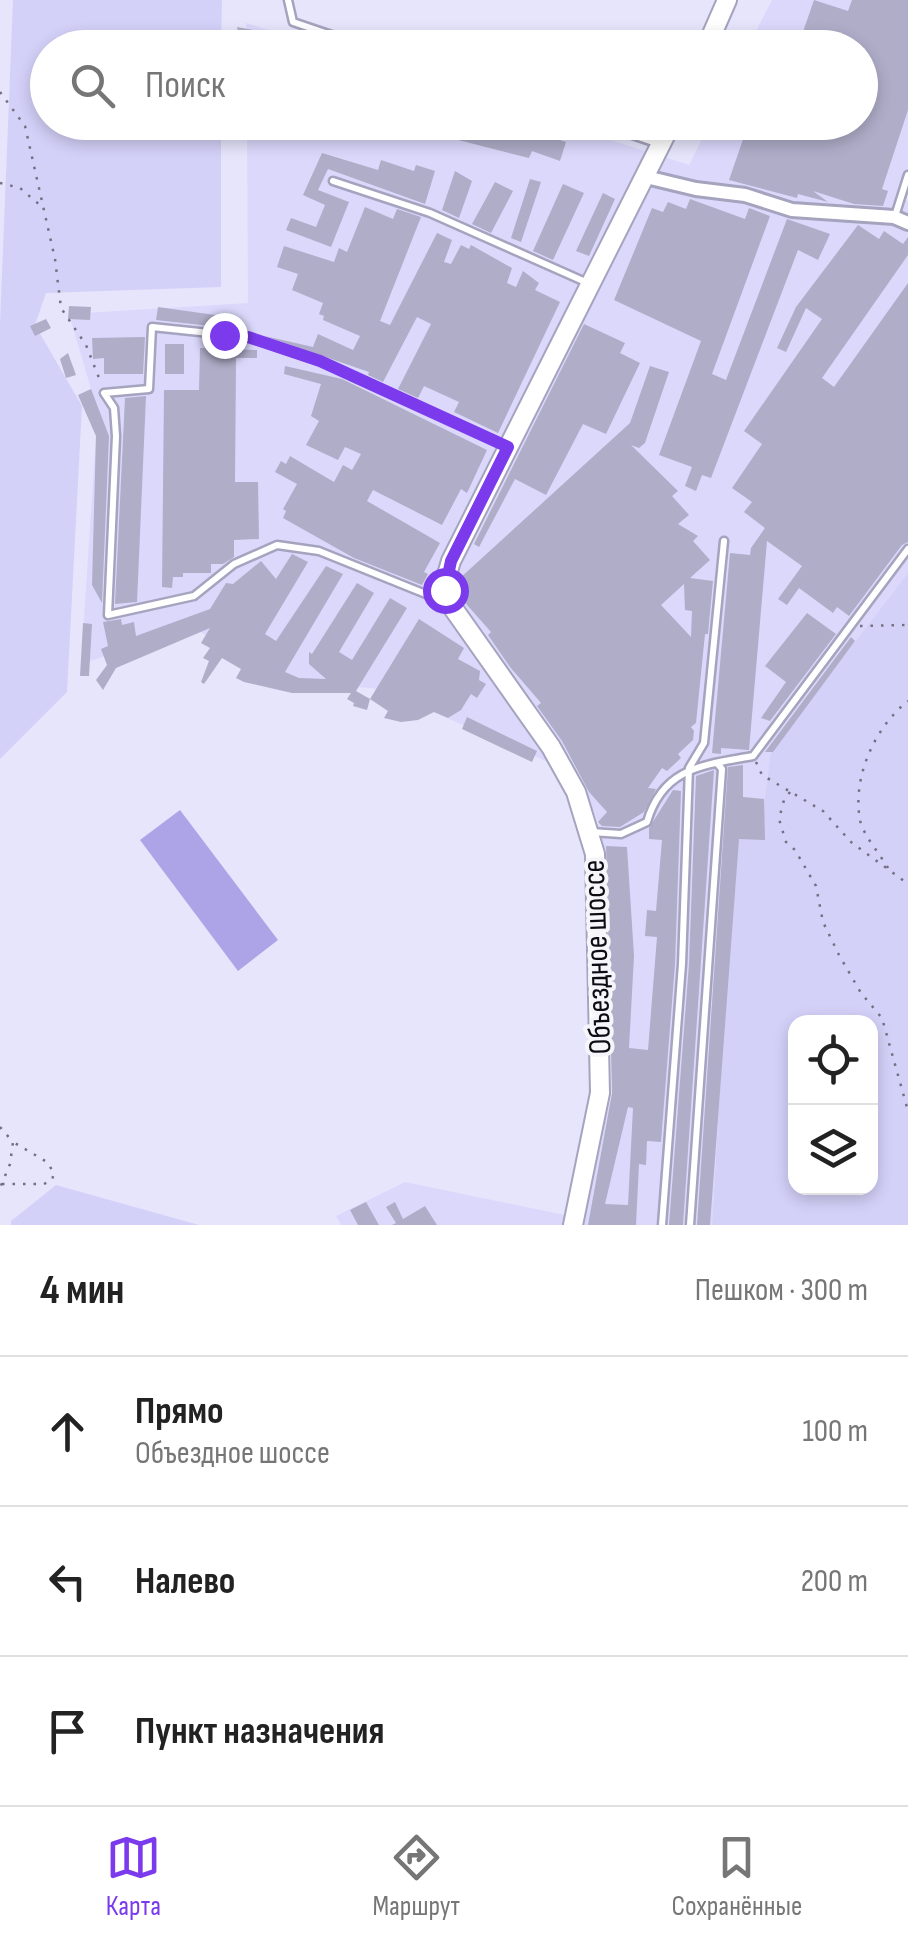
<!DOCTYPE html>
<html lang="ru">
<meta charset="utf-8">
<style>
body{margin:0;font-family:"Sofia Sans Condensed",sans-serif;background:#f2f2f2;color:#222}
.controls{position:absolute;right:30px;bottom:30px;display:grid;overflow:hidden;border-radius:20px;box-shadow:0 5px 15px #0003}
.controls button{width:90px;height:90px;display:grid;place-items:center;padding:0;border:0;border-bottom:2px solid #e0e0e0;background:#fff;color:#222;font:50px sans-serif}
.stop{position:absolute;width:30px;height:30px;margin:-22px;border:8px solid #7c3aed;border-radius:50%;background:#fff}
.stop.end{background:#7c3aed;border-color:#fff;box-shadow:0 2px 10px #0008}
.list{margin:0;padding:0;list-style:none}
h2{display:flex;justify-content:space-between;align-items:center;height:130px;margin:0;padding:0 40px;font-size:42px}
h2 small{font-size:32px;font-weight:400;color:#767676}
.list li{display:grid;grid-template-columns:65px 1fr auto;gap:30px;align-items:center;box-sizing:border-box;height:150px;padding:0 40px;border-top:2px solid #e0e0e0}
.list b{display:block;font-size:38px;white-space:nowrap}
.list p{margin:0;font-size:32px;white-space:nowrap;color:#767676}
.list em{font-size:32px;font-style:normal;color:#767676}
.icon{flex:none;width:55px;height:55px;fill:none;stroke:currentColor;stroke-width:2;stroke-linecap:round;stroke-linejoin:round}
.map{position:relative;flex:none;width:908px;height:1225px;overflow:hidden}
.search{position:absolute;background:#fff;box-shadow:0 5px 15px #0003;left:30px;right:30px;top:30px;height:110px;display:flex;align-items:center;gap:25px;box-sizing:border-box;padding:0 35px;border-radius:55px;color:#767676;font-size:38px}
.sheet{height:580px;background:#fff}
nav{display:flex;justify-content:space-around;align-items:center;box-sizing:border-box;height:140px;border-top:2px solid #e0e0e0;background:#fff;font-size:28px;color:#767676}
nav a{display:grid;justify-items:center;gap:5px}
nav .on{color:#7c3aed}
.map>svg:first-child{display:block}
.built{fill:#dbd8fc}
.green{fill:#d4d1f9;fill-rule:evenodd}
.water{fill:#aca4e6}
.building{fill:#afadc8;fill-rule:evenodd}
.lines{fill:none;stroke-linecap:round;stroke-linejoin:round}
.lane-casing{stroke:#a5a3be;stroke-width:11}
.street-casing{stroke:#a5a3be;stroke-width:18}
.secondary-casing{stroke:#a5a3be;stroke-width:22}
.path{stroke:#737181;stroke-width:2.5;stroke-dasharray:2.5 8;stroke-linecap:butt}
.lane{stroke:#fff;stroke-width:6}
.street{stroke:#fff;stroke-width:12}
.secondary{stroke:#fff;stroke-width:18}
.route{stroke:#7c3aed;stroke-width:12}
.labels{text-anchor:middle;stroke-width:8;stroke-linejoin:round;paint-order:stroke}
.street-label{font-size:32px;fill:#0d0c15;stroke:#f5f5fa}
</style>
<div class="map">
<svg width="908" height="1225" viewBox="0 0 908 1225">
<rect width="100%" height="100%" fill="#e7e5fc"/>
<!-- built -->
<path class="built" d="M772 0H908V188L904 199 908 201V573L771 750 763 812 734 845 712 1225H584L585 1191 614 1088 609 855 600 840 598 823 580 776 381 689 271 680 194 627 81 664 97 421 91 389 69 314 248 303 247 123H557L689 165 710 123 860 122V48L748 47Z
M246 23 323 47H247Z
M405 1182 565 1215 564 1225H341L336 1216Z"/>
<!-- green -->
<path class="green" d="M13 0H222L221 47 48 48V122L221 123V287L46 293 35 325 82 406 67 692 0 759V323Z
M908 573V1225H712L734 844 763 812 771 750ZM796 1022H870V1188H796Z
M56 1185 199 1225H11V1221Z"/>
<!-- water -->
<path class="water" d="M180 810 278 940 238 971 140 840Z"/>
<!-- building -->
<path class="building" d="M814 0 848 11 852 0H908V110L882 189 888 191 883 206 854 204 813 191 828 202 798 194 797 198 729 180 749 122H860V58L865 48H774L777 39 798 46Z
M237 27 264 32 272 48H242Z
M430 122H504L566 142 560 161 532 151 529 158 427 132Z
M322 153 378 170 381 160 414 171 416 165 435 171 425 204 328 169 318 190 349 202 331 247 286 230 291 218 316 227 325 205 303 195Z
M455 171 472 181 459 218 442 210Z
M530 179 541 182 521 242 511 238Z
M495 182 513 191 491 233 472 224Z
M563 184 584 193 553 260 533 251Z
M603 193 615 199 589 256 576 251Z
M690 199 745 219 749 208 770 216 712 374 726 380 787 219 830 234 818 260 798 250 711 478 702 475 696 491 685 486 692 467 659 455 701 341 614 300 652 208 663 212 668 202 686 209Z
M365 207 393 219 397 209 421 217 380 321 390 325 437 233 452 240 444 262 451 264 461 245 469 249 471 245 512 268 507 283 516 287 523 271 539 283 535 290 560 302 498 433 454 412 459 402 424 386 418 398 398 389 431 324 417 317 383 382 368 375 369 372 265 336 313 347 318 334 353 350 360 336 323 320 324 316 319 314 323 303 292 290 298 274 277 267 284 246 334 262 339 248 347 252Z
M858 225 879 239 884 231 903 244 908 237V255L822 378 834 387 908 283V542L902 545 849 616 837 607 833 613 799 588 787 605 778 599 802 566 767 541 749 750 721 748V754L712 753 730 553 750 555 751 548 765 528 744 512 752 502 732 488 762 444 744 431 822 319 806 308 786 352 777 348 796 307Z
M69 306 91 307 90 320 68 319Z
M158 307 222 316 220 327 156 320Z
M46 319 51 328 35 336 30 326Z
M584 324 625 343 620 353 640 363 606 434 583 424 546 495 515 479 479 547 474 544Z
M145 337 143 374H104V358L93 359 92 338Z
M165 344H184V374H165Z
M200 348 257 350V358H236L235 482H258L259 539 234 540V557L223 564H211V573H183V577H173L172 588 162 587 164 390H199Z
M68 353 76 375 66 378 60 359Z
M285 366 342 379 487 450 467 493 461 489 442 525 373 490 367 501 440 543 424 572 428 574 422 585 354 558 283 518 286 511 283 509 297 484 275 472 281 461 286 464 290 456 334 482 343 465 352 470 361 454 345 447 338 460 306 445 319 421 311 416 321 384 284 374Z
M650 366 669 372 645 443 639 448 631 445 678 491 672 496 689 515 678 524 698 536 693 541 710 560 690 578 713 581 708 634H705L696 723 691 727 694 731 693 740 678 754 681 758 667 771 662 768 648 788 656 789 644 812 620 827 602 826 598 822 607 812 589 792 562 741 537 706 541 703 510 667 488 635 491 632 460 597 459 579 630 423ZM684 584 685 610 692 611 691 637 661 605Z
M91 389 109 436 102 603 92 585 96 436 78 395Z
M146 396 137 602 115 604 125 398Z
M292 554 308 562 265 634 276 641 326 566 343 574 285 672 299 678 326 679 309 664V652L312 654 357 583 374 593 339 652 352 660 390 598 407 608 356 691 370 699 367 710 353 706 354 703 347 699 351 693H292L244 682 236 678 241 669 222 658 204 684 201 682 209 661 203 658 210 648 201 643 210 628 116 668 103 690 96 680 107 665 101 649 108 646 103 622 121 619 122 625 134 622 136 636 210 609 226 583 233 584 261 561 276 579Z
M807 613 836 634 770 721 761 718 786 682 765 666Z
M419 619 464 648 458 659 480 671 479 680 486 684 477 698 471 694 461 710 448 718 434 712 418 720 401 722 384 718 388 711 370 699Z
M83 623 92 624 89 676H80Z
M851 637 855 641 773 752H765Z
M467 717 537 751 532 762 462 729Z
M743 765V797L764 799 765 840 739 839 710 1225H697L728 767Z
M714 770 683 1225H669L689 964 696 776Z
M673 790 681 791 675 964 661 1142 647 1141 646 1165 639 1164 636 1225H588L612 1093 606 846 627 847 634 956 629 1048 648 1050 657 937 645 936 647 910 656 911 662 840 649 839V828ZM628 1107 633 1108 628 1205 605 1204Z
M366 1202 379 1225H358L350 1210Z
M395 1202 403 1219 425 1206 437 1225H392L396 1223 386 1207Z"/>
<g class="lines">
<!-- lane casing -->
<g class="lane-casing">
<path id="lane" d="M288 0 293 22 370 48
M594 122 656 143
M333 181 430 213 590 284
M895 216 908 175
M443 601 319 551 277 545 234 564 194 596 108 615 116 436 114 408 104 393 149 389 152 327 248 337 320 361 506 446
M591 832 621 834 647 822C663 767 704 765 753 756L908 549
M662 1225 682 964 689 768 704 743 724 541
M690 1225 722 769 717 763"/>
</g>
<!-- street casing -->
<g class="street-casing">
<path id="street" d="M646 177 696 189 745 195 792 210 894 217 908 223"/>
</g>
<!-- secondary casing -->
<g class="secondary-casing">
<path id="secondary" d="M706 48 727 0
M573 1225 600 1093 595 854 576 792 551 747 448 601 446 578 451 561 672 122"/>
</g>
<!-- path -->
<path class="path" d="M0 92 25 126 55 259 61 308 86 345 101 383
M0 183 20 188 41 206
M860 626 908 625
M756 762 762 775 823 811 851 842 908 884
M790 792 784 800 779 819 786 842 795 850 816 886 823 922 839 955 861 993 882 1018 908 1111
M888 868C880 854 863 835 860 820 852 777 875 727 908 701
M0 1127 13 1142 10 1164 0 1188
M2 1184H44L52 1180 54 1173 47 1162 13 1142"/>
<!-- lane -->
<use href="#lane" class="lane"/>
<!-- street -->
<use href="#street" class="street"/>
<!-- secondary -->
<use href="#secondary" class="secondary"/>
</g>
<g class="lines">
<!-- route -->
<path class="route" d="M224 335 248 337 320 361 508 447 451 561 445 590"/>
</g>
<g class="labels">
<!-- street labels -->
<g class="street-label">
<text transform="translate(596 957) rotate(-92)" y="11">Объездное шоссе</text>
</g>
</g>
</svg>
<div class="controls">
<button><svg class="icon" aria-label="locate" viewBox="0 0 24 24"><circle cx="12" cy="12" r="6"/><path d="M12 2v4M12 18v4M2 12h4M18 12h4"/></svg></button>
<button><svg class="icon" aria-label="layers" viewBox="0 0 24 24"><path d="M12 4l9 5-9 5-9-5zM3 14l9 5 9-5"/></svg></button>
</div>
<div class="stop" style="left:445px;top:590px"></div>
<div class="stop end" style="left:224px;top:335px"></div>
<div class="search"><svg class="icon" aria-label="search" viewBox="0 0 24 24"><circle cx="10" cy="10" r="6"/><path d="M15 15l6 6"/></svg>Поиск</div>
</div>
<section class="sheet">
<h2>4 мин<small>Пешком · 300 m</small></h2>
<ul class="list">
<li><svg class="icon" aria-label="ahead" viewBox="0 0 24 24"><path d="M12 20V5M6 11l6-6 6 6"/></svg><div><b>Прямо</b><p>Объездное шоссе</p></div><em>100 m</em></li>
<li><svg class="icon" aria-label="left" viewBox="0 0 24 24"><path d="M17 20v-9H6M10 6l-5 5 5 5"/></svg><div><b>Налево</b></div><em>200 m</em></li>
<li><svg class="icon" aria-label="arrive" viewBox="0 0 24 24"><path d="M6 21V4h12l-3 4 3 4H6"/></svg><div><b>Пункт назначения</b></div></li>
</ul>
</section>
<nav>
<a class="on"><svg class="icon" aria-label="map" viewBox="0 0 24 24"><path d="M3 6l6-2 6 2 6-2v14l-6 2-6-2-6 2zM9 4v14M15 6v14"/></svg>Карта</a>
<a><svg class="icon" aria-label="directions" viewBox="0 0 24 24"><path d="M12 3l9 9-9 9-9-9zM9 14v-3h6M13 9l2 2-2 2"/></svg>Маршрут</a>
<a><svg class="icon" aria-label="saved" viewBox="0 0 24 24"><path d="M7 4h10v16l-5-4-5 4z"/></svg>Сохранённые</a>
</nav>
